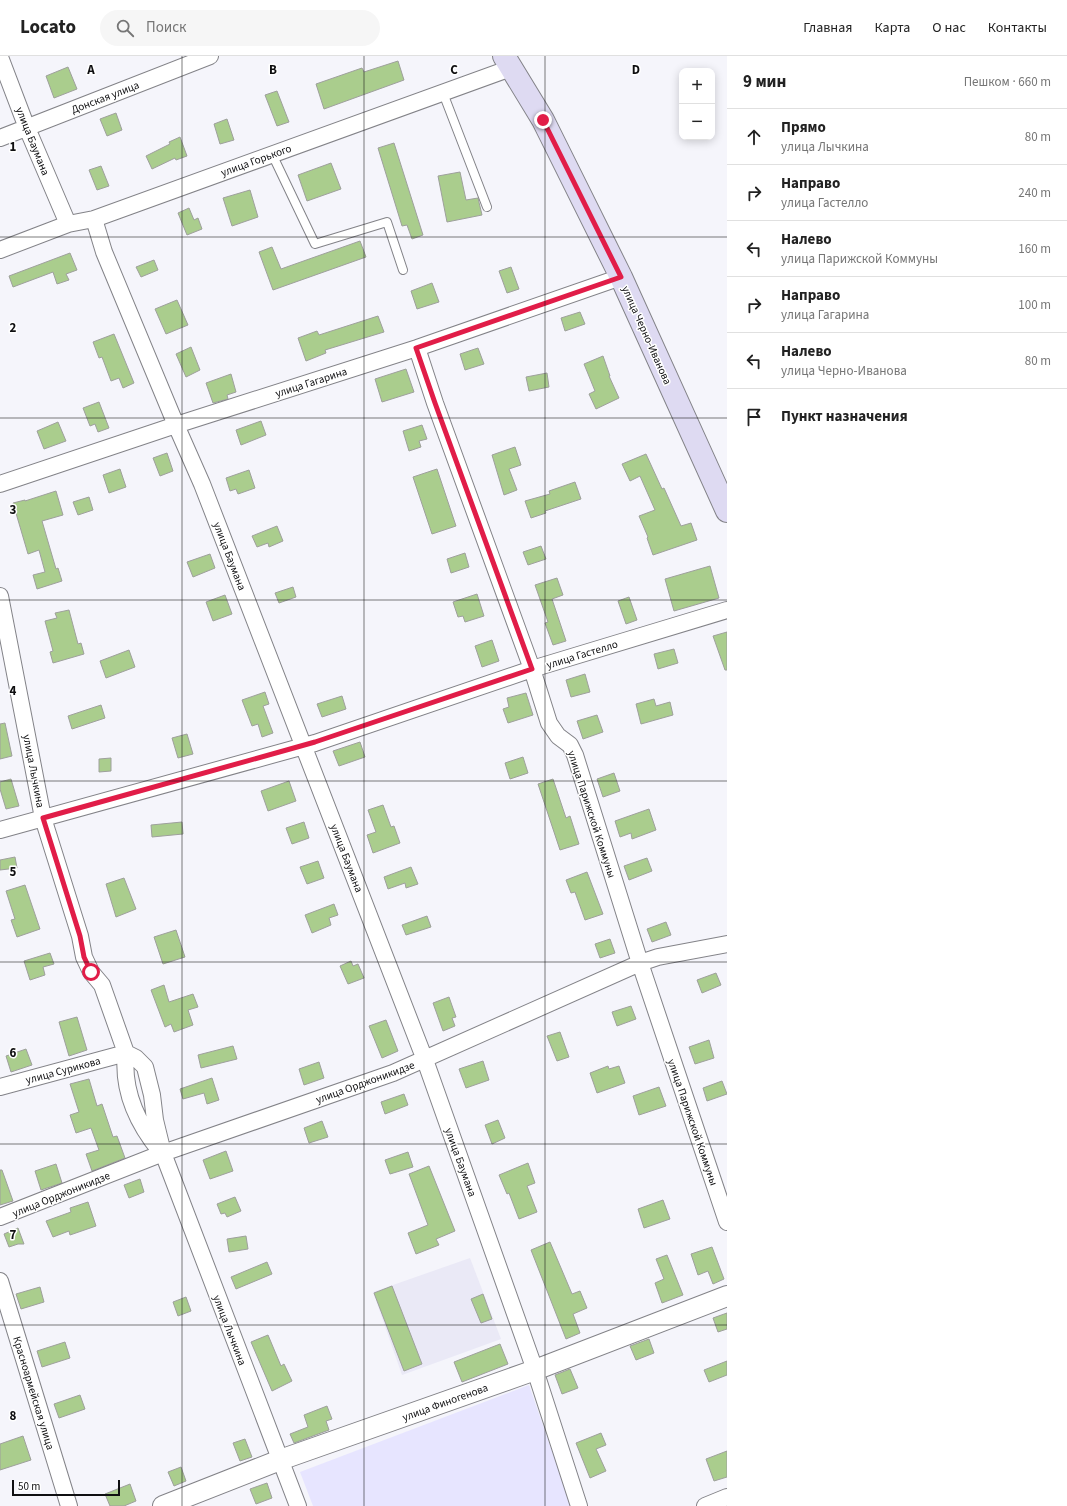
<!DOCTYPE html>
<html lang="ru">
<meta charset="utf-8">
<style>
body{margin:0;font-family:"Source Sans 3",sans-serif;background:#f6f6f6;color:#222}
.controls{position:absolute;right:12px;top:12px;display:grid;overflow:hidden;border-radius:8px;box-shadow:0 2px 10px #0003}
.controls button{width:36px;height:36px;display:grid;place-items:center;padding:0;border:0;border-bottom:1px solid #e0e0e0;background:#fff;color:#222;font:20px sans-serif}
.scale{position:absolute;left:12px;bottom:10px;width:108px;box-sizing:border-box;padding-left:4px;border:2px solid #0f0f11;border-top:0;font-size:11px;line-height:14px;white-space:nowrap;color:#0f0f11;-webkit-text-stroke:3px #fff;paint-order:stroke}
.stop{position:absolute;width:12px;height:12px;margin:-9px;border:3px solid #e11d48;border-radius:50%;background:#fff}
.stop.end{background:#e11d48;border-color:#fff;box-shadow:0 1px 4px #0008}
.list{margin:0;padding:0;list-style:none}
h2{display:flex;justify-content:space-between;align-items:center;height:52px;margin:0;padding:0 16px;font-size:17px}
h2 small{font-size:13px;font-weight:400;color:#767676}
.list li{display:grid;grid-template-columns:26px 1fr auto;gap:12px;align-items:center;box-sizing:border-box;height:56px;padding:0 16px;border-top:1px solid #e0e0e0}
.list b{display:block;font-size:15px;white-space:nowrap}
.list p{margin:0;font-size:13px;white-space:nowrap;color:#767676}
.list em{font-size:13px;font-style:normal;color:#767676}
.icon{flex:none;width:22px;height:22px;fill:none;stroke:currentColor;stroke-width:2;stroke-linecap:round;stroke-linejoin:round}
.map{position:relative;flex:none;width:727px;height:1450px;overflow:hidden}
header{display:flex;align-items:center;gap:24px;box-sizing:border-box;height:56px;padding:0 20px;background:#fff;border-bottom:1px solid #e0e0e0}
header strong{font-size:19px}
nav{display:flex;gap:22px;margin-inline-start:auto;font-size:14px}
.search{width:280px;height:36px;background:#f6f6f6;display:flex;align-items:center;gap:10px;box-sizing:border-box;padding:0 14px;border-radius:22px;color:#767676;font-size:15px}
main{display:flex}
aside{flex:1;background:#fff}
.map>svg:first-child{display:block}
.built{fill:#eae9f6}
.green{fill:#e7e5ff}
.building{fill:#aacd8d;stroke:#9ea09c}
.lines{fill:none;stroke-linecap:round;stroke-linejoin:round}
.service-casing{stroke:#838388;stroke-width:10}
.minor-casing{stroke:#838388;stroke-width:18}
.tertiary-casing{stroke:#838388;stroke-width:22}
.secondary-casing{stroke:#838388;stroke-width:24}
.service{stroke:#fff;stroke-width:8}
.minor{stroke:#fff;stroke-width:16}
.tertiary{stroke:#fff;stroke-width:20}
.secondary{stroke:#dedaf2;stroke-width:22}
.route{stroke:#e11d48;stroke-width:5}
.grid{fill:none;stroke:#0f0f11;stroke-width:1;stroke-opacity:0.55}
.labels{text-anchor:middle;stroke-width:3;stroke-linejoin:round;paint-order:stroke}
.street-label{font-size:11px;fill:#0f0f11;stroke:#fff}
.grid-label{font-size:13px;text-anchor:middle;font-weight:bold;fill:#0f0f11;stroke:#fff;stroke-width:3;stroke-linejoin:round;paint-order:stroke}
</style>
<header>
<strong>Locato</strong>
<div class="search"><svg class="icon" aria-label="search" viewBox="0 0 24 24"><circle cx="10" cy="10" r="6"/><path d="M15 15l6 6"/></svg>Поиск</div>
<nav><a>Главная</a><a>Карта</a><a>О нас</a><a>Контакты</a></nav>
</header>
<main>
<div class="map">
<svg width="727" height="1450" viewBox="0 0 727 1450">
<rect width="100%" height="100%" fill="#f5f5fb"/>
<!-- built -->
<path class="built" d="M470 1202 501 1283 402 1319 373 1236Z"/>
<!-- green -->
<path class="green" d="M529 1329 571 1450H313L300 1416Z"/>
<!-- building -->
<path class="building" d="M398 5 404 24 324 53 316 28 362 12 364 16Z
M68 11 77 33 54 42 46 20Z
M277 35 289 66 277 70 265 39Z
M116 57 122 74 107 80 100 63Z
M227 63 234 84 220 88 214 68Z
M180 81 187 100 176 104 175 102 152 113 146 100 170 88 169 86Z
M394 87 423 179 412 183 407 169 402 170 378 92Z
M331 107 341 133 307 145 298 119Z
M101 110 109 130 97 134 89 114Z
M460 116 466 144 478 142 482 159 447 166 438 120Z
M250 134 258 161 232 170 223 142Z
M189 152 194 164 198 162 202 173 187 179 178 157Z
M360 185 366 201 273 234 259 196 272 191 281 213Z
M70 197 77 214 66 218 69 224 57 228 53 216 13 231 9 220Z
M154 204 158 214 141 221 136 211Z
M511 211 519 233 507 237 499 215Z
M432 227 439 246 417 253 411 235Z
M177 244 188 269 166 278 155 253Z
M580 256 585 268 565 275 561 262Z
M378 260 384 276 325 294 326 297 306 305 298 282 317 275 319 279Z
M114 278 134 327 123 332 119 322 111 325 102 301 99 302 93 286Z
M191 291 200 314 186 321 176 298Z
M478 292 484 308 465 314 460 298Z
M603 300 610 320H609L619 342 596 353 589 338 595 335 584 308Z
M406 313 414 336 382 346 375 323Z
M547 317 549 331 529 335 526 321Z
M231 318 236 336 227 339 228 343 213 347 206 327Z
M99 346 109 372 98 376 95 368 90 370 83 352Z
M261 365 266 379 241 389 236 374Z
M58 366 66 385 44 393 37 375Z
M422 369 427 383 419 385 421 391 409 395 403 375Z
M515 391 521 409 509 413 517 434 504 439 492 399Z
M167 397 173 415 160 420 153 402Z
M646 398 662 433 664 432 681 470 691 467 697 484 653 499 647 482 648 481 639 460 655 454 640 420 630 425 622 408Z
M120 413 126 431 109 437 103 419Z
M437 413 456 470 432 478 413 421Z
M249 414 255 432 238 438 236 433 230 435 226 422Z
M575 426 581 443 545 455 546 457 531 462 525 445 550 438 549 435Z
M56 435 63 459 42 465 56 513 58 512 62 525 37 533 33 519 45 516 39 494 28 498 13 447 25 444V445Z
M89 441 93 454 78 459 73 446Z
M277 470 283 485 269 491 268 487 257 491 252 480Z
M541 490 546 503 528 509 523 496Z
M465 497 469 511 451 517 447 503Z
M210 498 215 512 193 521 187 506Z
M710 510 719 542 674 555 665 523Z
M557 522 563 539 552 543 566 585 553 589 545 567 548 566 535 529Z
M293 531 296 541 279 547 275 537Z
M477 538 484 560 465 566 463 560 458 561 453 546Z
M225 539 232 558 213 565 206 546Z
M629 541 637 564 626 568 618 545Z
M69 554 78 588 81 587 84 598 53 607 50 596 53 595 45 565 57 562 55 557Z
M727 576V614H725L713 580Z
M492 584 499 605 482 611 475 590Z
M674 593 678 607 658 613 654 598Z
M129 594 135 611 106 622 100 605Z
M585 618 590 636 571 641 566 624Z
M265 636 269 648 263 650 273 677 262 681 258 668 252 670 242 644Z
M526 637 533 659 508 667 503 653 509 651 507 642Z
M342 640 346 653 322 661 317 648Z
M654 643 656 650 670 646 673 659 641 668 636 648Z
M101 649 105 662 72 673 68 660Z
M597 659 603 676 583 683 577 665Z
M5 667 12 700 0 703V668Z
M187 678 193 698 178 702 172 682Z
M360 686 365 701 339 710 333 695Z
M523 701 528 717 510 723 505 707Z
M111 702V715L99 716V703Z
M614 717 620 735 603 741 597 723Z
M11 723 19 750 6 753 0 733V726Z
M553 723 566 762 570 760 579 788 560 794 538 728Z
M289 725 296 745 268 755 261 735Z
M383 749 391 771 394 770 400 787 373 797 367 779 376 776 368 754Z
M649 753 656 774 632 783 631 777 620 781 615 765Z
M182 766 183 778 152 781 151 769Z
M304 766 309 782 292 788 286 772Z
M15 801 17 812 0 814V804Z
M647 802 652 815 629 824 624 810Z
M318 805 324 822 307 828 300 811Z
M411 811 418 828 406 832 405 827 388 833 384 821Z
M587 816 603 858 585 864 575 836 571 837 566 824Z
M124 822 136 853 116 861 106 828Z
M25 829 40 873 17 881 11 864 15 863 6 835Z
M334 848 338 859 329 862 331 869 312 877 305 859Z
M427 860 431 871 406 879 402 869Z
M666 866 671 879 652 886 647 873Z
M176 874 185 901 163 908 154 881Z
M610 883 615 897 600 902 595 888Z
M50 897 54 908 43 911 45 919 30 924 24 905Z
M351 905 353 910 358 908 364 922 348 928 340 910Z
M716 917 721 929 702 937 697 924Z
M164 929 169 946 193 938 198 951 188 954 193 969 174 976 171 968 165 971 151 934Z
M449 941 456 961 452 962 455 970 443 975 433 947Z
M631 950 636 963 617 970 612 956Z
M77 961 87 994 69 1000 59 966Z
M386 964 398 995 382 1002 369 970Z
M560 976 569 1001 557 1005 547 980Z
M709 984 714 1002 695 1008 689 991Z
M233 990 237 1003 201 1012 198 999Z
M26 993 32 1009 11 1016 6 1000Z
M483 1005 489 1024 466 1032 459 1013Z
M319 1006 324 1022 304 1029 299 1013Z
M608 1010 609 1013 619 1010 625 1027 597 1037 590 1017Z
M212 1022 219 1044 207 1048 204 1037 183 1043 180 1033Z
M89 1023 97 1050 102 1048 113 1081 117 1080 125 1102 92 1115 86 1098 99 1094 91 1072 76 1077 70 1059 79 1056 70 1028Z
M722 1025 727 1038 707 1045 703 1032Z
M659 1031 666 1050 639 1059 633 1040Z
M404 1038 408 1049 385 1058 381 1046Z
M498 1064 505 1082 492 1088 485 1069Z
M322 1065 328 1081 309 1087 304 1072Z
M226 1095 233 1115 210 1123 203 1104Z
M408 1096 413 1111 390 1118 385 1104Z
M528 1107 535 1127 527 1130 537 1156 519 1163 509 1137 507 1138 499 1119Z
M56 1108 62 1127 41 1134 35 1115Z
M429 1110 455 1175 436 1183 439 1189 416 1198 408 1177 428 1169 409 1118Z
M0 1114H2L13 1145 0 1149Z
M140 1123 144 1136 129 1142 124 1129Z
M235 1141 241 1155 227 1161 225 1157 221 1158 217 1148Z
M663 1144 670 1163 644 1172 638 1153Z
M88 1146 96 1170 70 1179 69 1175 53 1181 46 1165 71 1156 70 1152Z
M18 1172 24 1188H18L9 1191 4 1178Z
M246 1180 248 1193 229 1196 227 1183Z
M550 1186 572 1238 580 1235 587 1252 573 1258 580 1277 566 1283 531 1194Z
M712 1191 724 1223 713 1228 708 1215 698 1219 691 1198Z
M667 1199 683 1239 662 1247 655 1227 664 1223 656 1203Z
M267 1206 272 1218 236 1233 231 1221Z
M392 1230 422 1308 404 1315 374 1237Z
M40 1231 44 1246 21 1253 16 1238Z
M483 1238 492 1263 481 1267 471 1243Z
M186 1241 191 1255 178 1260 173 1246Z
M727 1257V1273L718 1276 713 1262Z
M268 1279 281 1310 284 1308 292 1325 272 1335 251 1286Z
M649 1283 654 1297 636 1304 630 1290Z
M65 1286 70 1302 42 1311 37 1295Z
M500 1288 508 1308 462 1326 454 1306Z
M727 1305V1319L709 1326 704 1314Z
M570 1313 578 1332 562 1338 555 1319Z
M80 1339 85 1353 59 1362 54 1348Z
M327 1350 332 1363 326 1365 329 1374 294 1387 290 1378 308 1371 304 1359Z
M601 1377 606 1389 596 1393 606 1415 590 1422 576 1387Z
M23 1380 31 1404 0 1414V1388Z
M245 1383 252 1401 240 1405 233 1387Z
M727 1395V1421L714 1425 706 1403Z
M181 1411 186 1425 174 1430 168 1416Z
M267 1427 272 1442 256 1448 250 1433Z
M130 1428 136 1445 124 1450H110L105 1438Z"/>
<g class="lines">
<!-- service casing -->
<g class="service-casing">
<path id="service" d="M443 37 487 151
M272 98 315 188 387 166 403 214"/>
</g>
<!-- minor casing -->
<g class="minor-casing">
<path id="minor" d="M0 1 27 72 68 168
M0 82 210 0
M94 163 104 196 176 369 202 428 425 1004 535 1314 579 1450
M0 194 68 168 94 163 511 12
M417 292 435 347 532 613 549 667 558 680 570 689 575 699 640 907 727 1166
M0 428 176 369 417 292 621 221
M0 540 43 762 80 880 84 901 91 916 102 929 126 997 136 1002 145 1011 152 1039 155 1064 163 1097 298 1450
M0 774 315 687 532 613 727 554
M0 1031 126 997C122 1034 137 1067 160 1095
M0 1161 163 1097 393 1017 640 907 658 901 727 888
M0 1225 69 1450
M705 1450 727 1441"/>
</g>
<!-- tertiary casing -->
<g class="tertiary-casing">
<path id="tertiary" d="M163 1450 280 1404 535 1314 727 1240"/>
</g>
<!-- secondary casing -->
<g class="secondary-casing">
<path id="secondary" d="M504 0 543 64 621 221 727 455"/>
</g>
<!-- service -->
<use href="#service" class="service"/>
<!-- minor -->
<use href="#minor" class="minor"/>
<!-- tertiary -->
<use href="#tertiary" class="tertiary"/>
<!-- secondary -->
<use href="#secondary" class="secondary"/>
</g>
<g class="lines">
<!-- route -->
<path class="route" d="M91 916 84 901 80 880 43 762 315 686 532 613 435 347 416 292 621 221 543 64"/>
</g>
<!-- grid -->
<path class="grid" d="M182 0V1450M364 0V1450M545 0V1450M0 181H727M0 362H727M0 544H727M0 725H727M0 906H727M0 1088H727M0 1269H727"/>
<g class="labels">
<!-- street labels -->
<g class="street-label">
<text transform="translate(105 41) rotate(-21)" y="4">Донская улица</text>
<text transform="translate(33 85) rotate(68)" y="4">улица Баумана</text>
<text transform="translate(256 104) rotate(-20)" y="4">улица Горького</text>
<text transform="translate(647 279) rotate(66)" y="4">улица Черно-Иванова</text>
<text transform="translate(311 326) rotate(-18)" y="4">улица Гагарина</text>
<text transform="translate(230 500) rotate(69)" y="4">улица Баумана</text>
<text transform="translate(582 598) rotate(-17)" y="4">улица Гастелло</text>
<text transform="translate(34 715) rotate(79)" y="4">улица Лычкина</text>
<text transform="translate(592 758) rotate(72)" y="4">улица Парижской Коммуны</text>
<text transform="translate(347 802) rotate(69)" y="4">улица Баумана</text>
<text transform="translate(63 1014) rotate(-15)" y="4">улица Сурикова</text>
<text transform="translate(365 1026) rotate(-20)" y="4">улица Орджоникидзе</text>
<text transform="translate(693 1066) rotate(71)" y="4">улица Парижской Коммуны</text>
<text transform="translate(461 1106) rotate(70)" y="4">улица Баумана</text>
<text transform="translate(61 1138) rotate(-22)" y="4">улица Орджоникидзе</text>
<text transform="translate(230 1274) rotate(69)" y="4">улица Лычкина</text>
<text transform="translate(34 1337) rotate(73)" y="4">Красноармейская улица</text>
<text transform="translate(445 1346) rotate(-20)" y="4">улица Финогенова</text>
</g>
</g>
<g class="grid-label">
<text x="91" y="18">A</text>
<text x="273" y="18">B</text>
<text x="454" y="18">C</text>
<text x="636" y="18">D</text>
<text x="13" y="95">1</text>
<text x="13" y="276">2</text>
<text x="13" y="458">3</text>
<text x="13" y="639">4</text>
<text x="13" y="820">5</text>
<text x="13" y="1001">6</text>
<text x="13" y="1183">7</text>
<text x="13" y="1364">8</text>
</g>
</svg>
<div class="controls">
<button>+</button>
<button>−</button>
</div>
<div class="scale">50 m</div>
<div class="stop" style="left:91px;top:916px"></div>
<div class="stop end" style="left:543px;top:64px"></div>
</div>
<aside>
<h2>9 мин<small>Пешком · 660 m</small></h2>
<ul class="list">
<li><svg class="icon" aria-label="ahead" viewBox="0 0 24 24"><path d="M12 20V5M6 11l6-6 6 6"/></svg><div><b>Прямо</b><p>улица Лычкина</p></div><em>80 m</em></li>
<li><svg class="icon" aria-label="right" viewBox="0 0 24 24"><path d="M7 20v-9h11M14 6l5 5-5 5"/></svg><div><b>Направо</b><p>улица Гастелло</p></div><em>240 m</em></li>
<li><svg class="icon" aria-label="left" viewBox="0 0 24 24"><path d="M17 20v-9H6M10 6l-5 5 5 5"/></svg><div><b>Налево</b><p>улица Парижской Коммуны</p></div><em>160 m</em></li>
<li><svg class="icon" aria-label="right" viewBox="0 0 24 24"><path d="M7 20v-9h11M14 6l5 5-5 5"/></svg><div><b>Направо</b><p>улица Гагарина</p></div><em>100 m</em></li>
<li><svg class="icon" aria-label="left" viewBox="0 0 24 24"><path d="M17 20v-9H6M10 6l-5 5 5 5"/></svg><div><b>Налево</b><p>улица Черно-Иванова</p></div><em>80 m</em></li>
<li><svg class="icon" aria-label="arrive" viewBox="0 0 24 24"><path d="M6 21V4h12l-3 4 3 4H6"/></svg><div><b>Пункт назначения</b></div></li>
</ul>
</aside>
</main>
